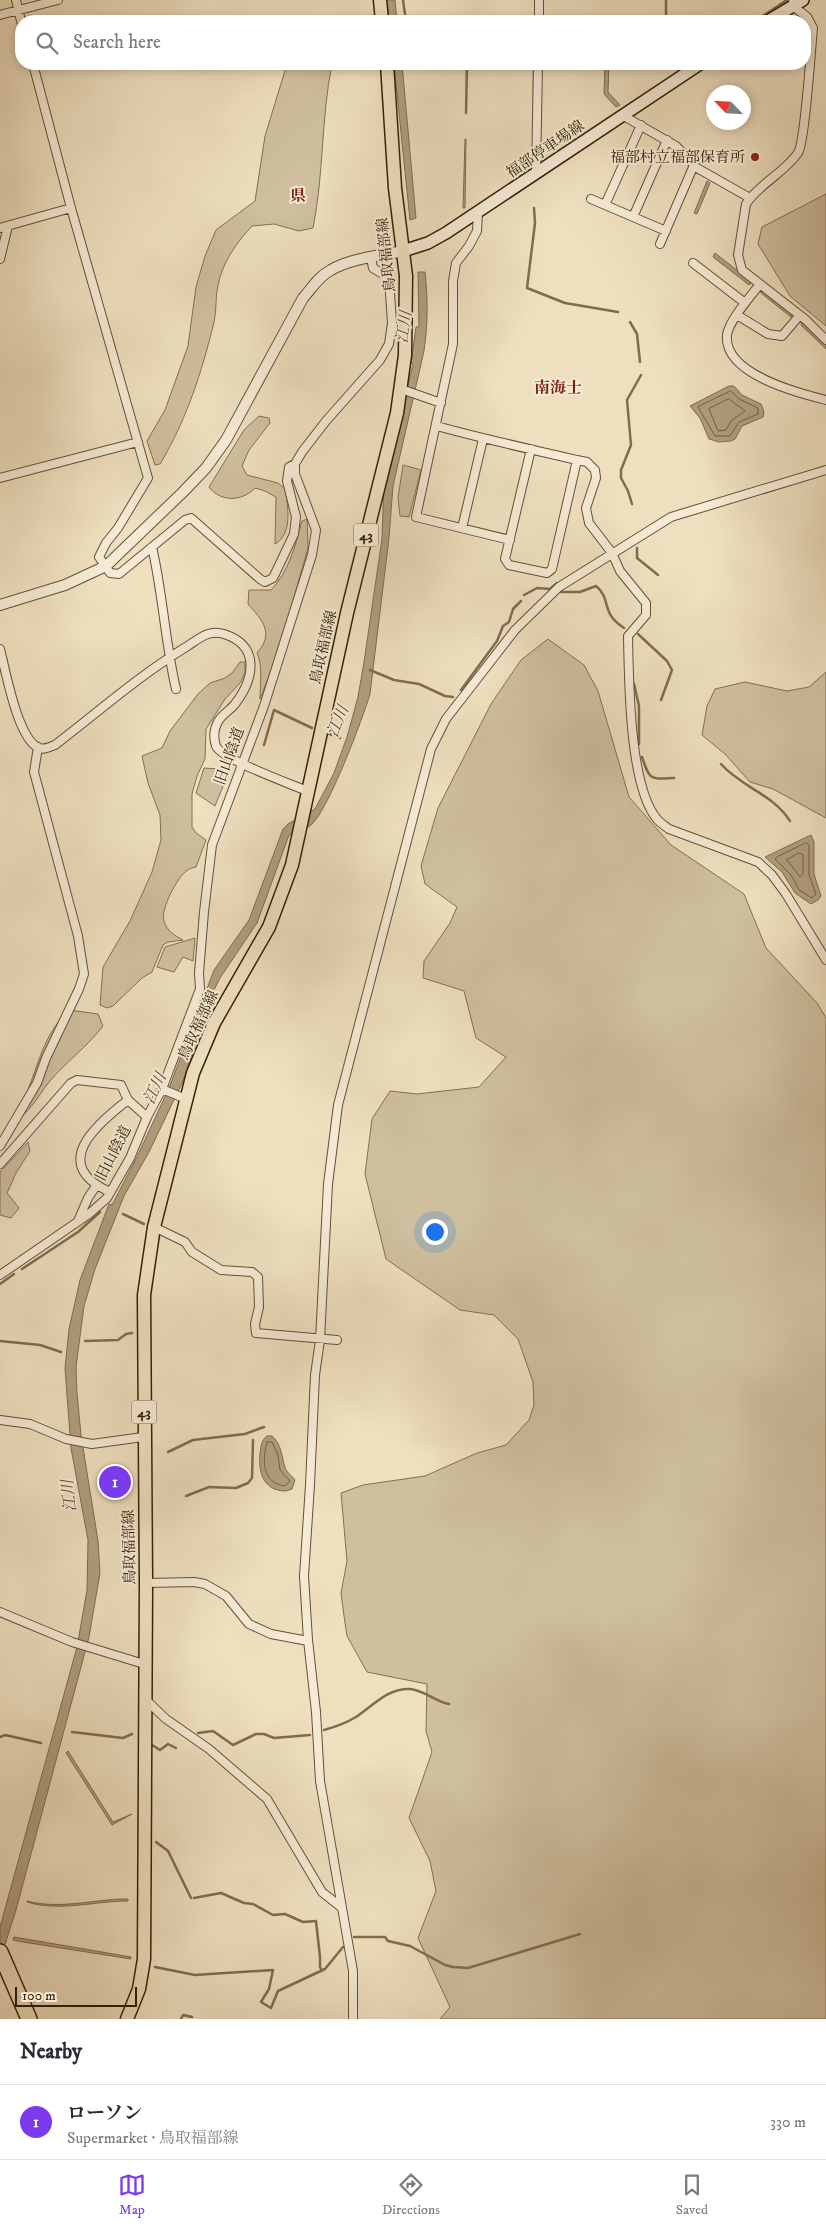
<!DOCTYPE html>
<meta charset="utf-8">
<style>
body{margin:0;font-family:"IM FELL DW Pica","Noto Serif JP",serif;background:#f7f7f7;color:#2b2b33}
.compass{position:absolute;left:706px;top:85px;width:45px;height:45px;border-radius:50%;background:#fff;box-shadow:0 2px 8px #0003;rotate:295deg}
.scale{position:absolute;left:15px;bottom:12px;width:122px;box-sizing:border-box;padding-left:5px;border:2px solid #372003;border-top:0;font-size:14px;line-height:18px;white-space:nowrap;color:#372003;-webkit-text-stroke:4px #f4ead5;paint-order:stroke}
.you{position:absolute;left:434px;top:1231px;width:18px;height:18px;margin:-12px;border:4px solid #fff;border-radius:50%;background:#1a73e8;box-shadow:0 0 0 8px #1a73e833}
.badge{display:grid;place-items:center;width:32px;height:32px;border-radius:50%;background:#7c3aed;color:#fff;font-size:16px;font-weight:700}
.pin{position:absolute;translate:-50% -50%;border:2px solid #fff;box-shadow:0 1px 5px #0006}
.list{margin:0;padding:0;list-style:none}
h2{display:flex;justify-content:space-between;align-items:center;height:65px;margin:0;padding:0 20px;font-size:21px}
h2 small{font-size:16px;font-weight:400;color:#7c7c81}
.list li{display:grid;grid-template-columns:32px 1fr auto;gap:15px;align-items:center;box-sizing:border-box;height:75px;padding:0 20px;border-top:1px solid #e1e1e2}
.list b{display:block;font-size:19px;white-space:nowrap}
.list p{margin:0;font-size:16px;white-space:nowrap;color:#7c7c81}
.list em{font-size:16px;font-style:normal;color:#7c7c81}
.icon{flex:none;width:28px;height:28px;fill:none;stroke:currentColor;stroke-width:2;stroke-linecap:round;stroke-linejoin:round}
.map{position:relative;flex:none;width:826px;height:2019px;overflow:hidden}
.search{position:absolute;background:#fff;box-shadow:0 2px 8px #0003;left:15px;right:15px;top:15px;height:55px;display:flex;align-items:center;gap:12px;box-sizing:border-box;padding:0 18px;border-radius:20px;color:#7c7c81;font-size:19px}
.sheet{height:140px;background:#fff}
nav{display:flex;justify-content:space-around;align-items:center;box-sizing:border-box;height:70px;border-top:1px solid #e1e1e2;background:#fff;font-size:14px;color:#7c7c81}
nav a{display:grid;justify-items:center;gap:2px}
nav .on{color:#7c3aed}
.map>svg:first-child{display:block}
.green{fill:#cfbf9f;stroke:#837051}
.water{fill:#b09e7f;stroke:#806c4d}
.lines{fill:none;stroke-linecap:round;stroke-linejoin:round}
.shore{stroke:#745f41;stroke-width:1}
.stream{stroke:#806c4d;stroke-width:2.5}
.minor-casing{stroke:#655032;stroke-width:10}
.tertiary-casing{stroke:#655032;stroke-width:12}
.secondary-casing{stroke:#372003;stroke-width:14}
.primary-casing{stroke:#372003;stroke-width:15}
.motorway-casing{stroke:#372003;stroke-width:18}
.minor{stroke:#f4ead5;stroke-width:8}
.tertiary{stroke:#f4ead5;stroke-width:10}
.secondary{stroke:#f4ead5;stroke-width:11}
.primary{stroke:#eedfbf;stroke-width:12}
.motorway{stroke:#eedfbf;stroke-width:15}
.poi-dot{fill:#8f2418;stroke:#f4ead5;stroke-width:2}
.labels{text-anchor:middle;stroke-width:4;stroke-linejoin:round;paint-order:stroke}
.shield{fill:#f4ead5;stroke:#705d42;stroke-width:1}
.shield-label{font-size:14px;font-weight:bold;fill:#372003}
.street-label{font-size:15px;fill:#372003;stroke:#f4ead5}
.poi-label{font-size:15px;fill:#372003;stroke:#f4ead5;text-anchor:end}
.neighbourhood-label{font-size:16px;font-weight:bold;fill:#7a1f14;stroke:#f4ead5}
.water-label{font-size:16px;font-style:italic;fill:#614c2e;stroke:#f4ead5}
</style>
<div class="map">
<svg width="826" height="2019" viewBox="0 0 826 2019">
<rect width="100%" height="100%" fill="#eedfbf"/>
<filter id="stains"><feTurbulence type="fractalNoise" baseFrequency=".004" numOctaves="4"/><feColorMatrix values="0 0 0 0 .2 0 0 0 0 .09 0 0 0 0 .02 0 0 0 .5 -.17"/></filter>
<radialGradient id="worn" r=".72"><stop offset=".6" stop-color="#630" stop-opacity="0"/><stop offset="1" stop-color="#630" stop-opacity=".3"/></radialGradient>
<!-- green -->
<path class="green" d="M287 64H332C321 118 324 174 313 228L299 231 274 224 252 226C237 242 222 263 218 285 215 297 217 310 214 322 202 372 186 421 160 464L155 465 147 441 165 410 188 346 196 287 205 256 216 230 255 201 265 136Z
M826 194V326L790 296 758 244 762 227Z
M259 416 269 418 270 423 249 450 242 466 247 475 278 483 285 489C288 506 293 534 275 544L276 497 265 491 255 488C242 502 220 502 209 487L244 430Z
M403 465 421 470 409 517 400 516 398 498Z
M307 519 308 548 279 650 260 699C260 685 263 665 257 653 275 633 262 620 248 604L249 590H271C289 571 295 547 302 521Z
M548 639 584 665 598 691 629 797 671 845 744 894 766 948 817 1003 826 1018V2019H440L450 2007 418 1938 436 1891 430 1861 409 1818 432 1752 426 1731 427 1684 367 1672 347 1636 344 1616 341 1593 347 1561 341 1493 363 1485 425 1476 477 1453 506 1445 529 1420 534 1405 533 1382 518 1339 494 1315 460 1310 386 1259 365 1174 372 1119 390 1091 417 1094 479 1087 506 1057 476 1038 464 991 423 978 424 961 450 923 457 907 425 884 421 866 438 808 491 704 521 660Z
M240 662H245V673L240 683 225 699 206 729 205 759 197 776 192 794V827L196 833 206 840 196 867C193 868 190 868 188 870 178 875 160 910 164 921 167 931 174 935 183 940L168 942 163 945 152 972 142 978 113 1006 107 1008 100 1005 103 967 130 921 152 872 161 840 160 815 148 783 142 756 162 748 170 731 198 694 210 683 225 678 232 673Z
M826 672V818L773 789 750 782 725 754 702 735 707 706 715 689 745 682 787 691 809 687Z
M224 762 230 769 215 806 196 793 204 768 218 769Z
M195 938 193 961 183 957 174 972 157 967 165 947Z
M70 1010 98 1014 103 1026C87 1047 66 1062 49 1082 38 1096 29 1115 12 1122 17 1110 25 1098 29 1087 40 1059 46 1030 70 1010Z
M28 1142 30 1151 16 1173 7 1193 19 1208 11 1218 0 1215V1172Z"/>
<!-- water -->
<path class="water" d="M387 0H395L397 21H389Z
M394 64H402L416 218 410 220Z
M605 64H609L608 92 620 105 616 107 604 94Z
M465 139H466L465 208H463Z
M707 181 710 183 697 214 694 213Z
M715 253 752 282 749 285 713 257Z
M418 272H425C428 299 428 324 424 351L393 486 389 538 370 694C363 718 328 811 311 825 305 830 296 832 289 835L257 923 220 978 211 996 183 1081 149 1152 124 1196 95 1269 84 1306 76 1367 77 1393 81 1435 98 1541 100 1573 89 1637 16 1910 0 1960V1927L77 1647 87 1590 88 1540 71 1448 65 1368 69 1329 80 1280 109 1204 112 1205 137 1157 169 1088 214 970 249 920 283 829 288 824 315 809 334 773 347 737 358 697 364 662 382 539 384 482 413 364 411 363 416 327H419Z
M762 290 793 314 791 317 761 293Z
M803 322 826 344V349L801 325Z
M729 386H734L742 395 761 404 764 412 763 417 742 426 735 439 731 441 719 442 709 439 700 418 690 406Z
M811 835 814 842V874L821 896 818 900 811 904 795 893 782 872 765 857Z
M267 1436H272C282 1445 281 1455 285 1467 286 1472 292 1476 295 1480L292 1489 286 1491C264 1491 258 1473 260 1454 261 1447 261 1440 267 1436Z
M68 1751 113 1822 132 1814 112 1825 66 1753Z
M119 1899H128V1901C95 1901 59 1912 27 1902V1901C56 1909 89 1901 119 1899Z
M14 1937 131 1957V1959L23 1942 13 1940Z"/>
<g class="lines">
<!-- shore -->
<path class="shore" d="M731 391 739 399 758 408V414L739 422 730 436H715L698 407Z
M729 399 745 411 731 421 726 430 718 431 709 409Z
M806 843 809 845V875L816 894 812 898 799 890 791 875 775 859 777 857Z
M799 853 803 855V874L800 877 787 860Z
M267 1442H272L278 1455 280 1470 290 1481 285 1486C262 1483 262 1461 267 1442Z"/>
<!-- stream -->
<path class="stream" d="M403 0 406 21
M666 21V0
M755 21 787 0
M534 102V64
M466 113 467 64
M534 208 535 223 527 288 565 303 618 312
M630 322 637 334 640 362
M632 504 628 491 621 478V470L631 445 627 400 641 375
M637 548V558L658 575
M561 592H580L596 586C612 599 600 613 624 628
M524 595 537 588 550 589 557 583
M638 634 667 661 672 670 661 700
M370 670 394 680 419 684 445 696 453 697
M634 684 639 706V744
M461 690 497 641 503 626 509 622 513 609 521 601
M327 733 340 738
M264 745 274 710 312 728
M642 757C650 781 650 779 674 778
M721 764C741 787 773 794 790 821
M123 1214 144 1224
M22 1269 78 1232 100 1212
M0 1284 14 1274
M0 1341 40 1345 61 1352
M85 1341 118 1340 126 1334 132 1333
M168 1452 193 1440 245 1434 264 1427
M186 1496 209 1487 236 1488 248 1483 252 1478 253 1440
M324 1730C335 1727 346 1723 356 1717 373 1706 387 1688 410 1689 424 1690 436 1702 449 1704
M72 1732 123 1738 132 1734
M198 1733 213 1731 233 1745 256 1734H264L274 1738 310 1735
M0 1737 5 1735 41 1743
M152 1745 160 1750 168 1744 176 1748
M156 1842 168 1851 191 1898
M194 1898 221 1893 244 1903 253 1904 273 1915 285 1914 303 1922 316 1921 320 1957V1967L322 1971
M354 1937H385L388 1941 410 1946 445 1965 453 1967 468 1968 580 1934
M155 1967 195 1975 273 1970 269 1989 261 2002 271 2008 278 1991 325 1969 343 1947
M181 2019 183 2015 192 2017"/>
<!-- minor casing -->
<g class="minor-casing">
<path id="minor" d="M16 0 21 21
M793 2V6L807 17 813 28C811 47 805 142 798 153 784 173 759 184 746 204L738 255 742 270 806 320 826 340
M0 15 58 0
M539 21V0
M33 64 71 208 148 478 118 528 106 543 99 557 110 573 119 574 185 520 191 518 260 579 265 582 273 578 294 534 296 517 287 481 289 467 295 464
M622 115 676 146 697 168 750 198
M536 173 538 64
M591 199 666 231
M605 205 641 125
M478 212 477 231 469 246 456 263 453 281V344L416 517 510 540
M633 217 667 140
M0 228 71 208
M660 244 694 165
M0 259 8 226
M693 263 745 303
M760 284C751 296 729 320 727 335 723 374 798 393 826 400
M737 315 768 334 782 336 800 315
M401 389 441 403
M437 426C483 439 530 449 577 460L552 569 547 573 509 565 505 559 531 449
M577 460 587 462 595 470 596 478 586 508 589 523 612 553 620 571 646 603V615L628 636C629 680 629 786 657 819 660 823 665 826 669 829L758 862 772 875 786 894 826 960
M0 478 138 442
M462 528 483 439
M152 547C163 594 165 642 176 689
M0 649C6 672 17 735 37 747 43 751 49 747 55 745 98 712 140 675 186 647 199 639 208 629 224 634 261 646 254 679 235 704 230 710 223 714 219 720 214 728 213 737 216 746 221 759 291 784 307 791
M162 1089 186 1099
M0 1146 37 1083 46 1058 79 989 84 974 78 936 34 772 38 747
M0 1164 71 1083 77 1080 121 1085 128 1100 147 1117
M110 1192C50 1165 94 1126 128 1100
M78 1221 88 1198 96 1186
M154 1227 185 1242 192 1252 221 1270 252 1272 258 1277 259 1307 255 1324 256 1333 337 1340
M0 1275 89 1214 107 1198 130 1158 147 1117 162 1089 200 989 199 973 204 912 212 845 264 706 312 555 316 530 295 474V464L302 452 326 421 380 360 389 344 392 323 389 278 373 268 371 258
M0 1420 30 1424 66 1439 92 1444 143 1437
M146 1583 194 1582 205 1584 226 1596 249 1624 271 1634 308 1641
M0 1612 72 1642 144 1664
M145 1699 166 1719 209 1749 267 1799 322 1892 341 1907
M353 2019V1971L320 1781 316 1712 308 1640 304 1576 310 1485 315 1375 320 1340 328 1184 338 1105 431 749 446 719 515 630 559 587 671 517 826 470"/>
</g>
<!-- tertiary casing -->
<g class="tertiary-casing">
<path id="tertiary" d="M0 605 65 585 106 566 182 493 206 468 226 440 303 298C312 288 319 276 331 270 351 258 380 256 403 251"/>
</g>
<!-- secondary casing -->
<g class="secondary-casing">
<path id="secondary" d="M768 21 803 0
M403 251 428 243 446 233 700 64"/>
</g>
<!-- primary casing -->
<g class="primary-casing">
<path id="primary" d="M380 0 382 21
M127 2019 139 1989 144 1959 146 1583 144 1295 154 1227 193 1073 214 1023 269 927 292 865 347 613 397 413 405 355 406 276 395 188 387 64"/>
</g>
<!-- motorway casing -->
<g class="motorway-casing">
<path id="motorway" d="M0 1952 29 2019"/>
</g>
<!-- minor -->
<use href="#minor" class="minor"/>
<!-- tertiary -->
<use href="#tertiary" class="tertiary"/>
<!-- secondary -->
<use href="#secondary" class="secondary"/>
<!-- primary -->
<use href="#primary" class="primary"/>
<!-- motorway -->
<use href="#motorway" class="motorway"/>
</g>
<!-- markers -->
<circle class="poi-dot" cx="755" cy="157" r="5"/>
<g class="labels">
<!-- shield labels -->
<g class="shield">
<rect x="353.5" y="523.5" width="25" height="23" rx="4"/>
<rect x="131.5" y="1400.5" width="25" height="23" rx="4"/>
</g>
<g class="shield-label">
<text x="366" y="540">43</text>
<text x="144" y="1417">43</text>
</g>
<!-- street labels -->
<g class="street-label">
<text transform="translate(545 149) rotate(-34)" y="5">福部停車場線</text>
<text transform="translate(386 255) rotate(-96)" y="5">鳥取福部線</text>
<text transform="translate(323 647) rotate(-77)" y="5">鳥取福部線</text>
<text transform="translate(229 756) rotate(-70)" y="5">旧山陰道</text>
<text transform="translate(198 1025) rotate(-65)" y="5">鳥取福部線</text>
<text transform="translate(113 1153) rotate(-63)" y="5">旧山陰道</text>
<text transform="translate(129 1547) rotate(-91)" y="5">鳥取福部線</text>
</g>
<!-- poi labels -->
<g class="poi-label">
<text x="745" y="162">福部村立福部保育所</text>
</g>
<!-- neighbourhood labels -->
<g class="neighbourhood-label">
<text x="298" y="201">県</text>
<text x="558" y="393">南海士</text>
</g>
<!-- water labels -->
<g class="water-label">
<text transform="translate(403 327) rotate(-82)" y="6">江川</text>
<text transform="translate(337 721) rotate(-68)" y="6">江川</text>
<text transform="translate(154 1088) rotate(-65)" y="6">江川</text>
<text transform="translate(68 1496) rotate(-96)" y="6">江川</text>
</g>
</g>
<rect width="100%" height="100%" filter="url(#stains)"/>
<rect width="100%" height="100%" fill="url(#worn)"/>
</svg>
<svg class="compass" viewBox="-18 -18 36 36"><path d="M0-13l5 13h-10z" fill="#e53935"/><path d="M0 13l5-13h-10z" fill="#7c7c81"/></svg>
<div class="scale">100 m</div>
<div class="you"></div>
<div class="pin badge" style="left:115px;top:1482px">1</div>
<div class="search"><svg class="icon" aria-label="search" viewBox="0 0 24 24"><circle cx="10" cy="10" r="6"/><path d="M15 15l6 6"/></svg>Search here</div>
</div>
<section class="sheet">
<h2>Nearby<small></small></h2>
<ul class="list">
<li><span class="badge">1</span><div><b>ローソン</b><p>Supermarket · 鳥取福部線</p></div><em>330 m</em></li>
</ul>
</section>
<nav>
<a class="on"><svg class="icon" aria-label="map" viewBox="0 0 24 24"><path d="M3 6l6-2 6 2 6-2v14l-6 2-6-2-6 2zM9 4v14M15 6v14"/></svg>Map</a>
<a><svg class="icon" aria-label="directions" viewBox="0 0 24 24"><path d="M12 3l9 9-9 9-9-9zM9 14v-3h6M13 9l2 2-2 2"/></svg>Directions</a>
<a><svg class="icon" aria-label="saved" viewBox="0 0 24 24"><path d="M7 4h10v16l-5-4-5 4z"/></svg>Saved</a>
</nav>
